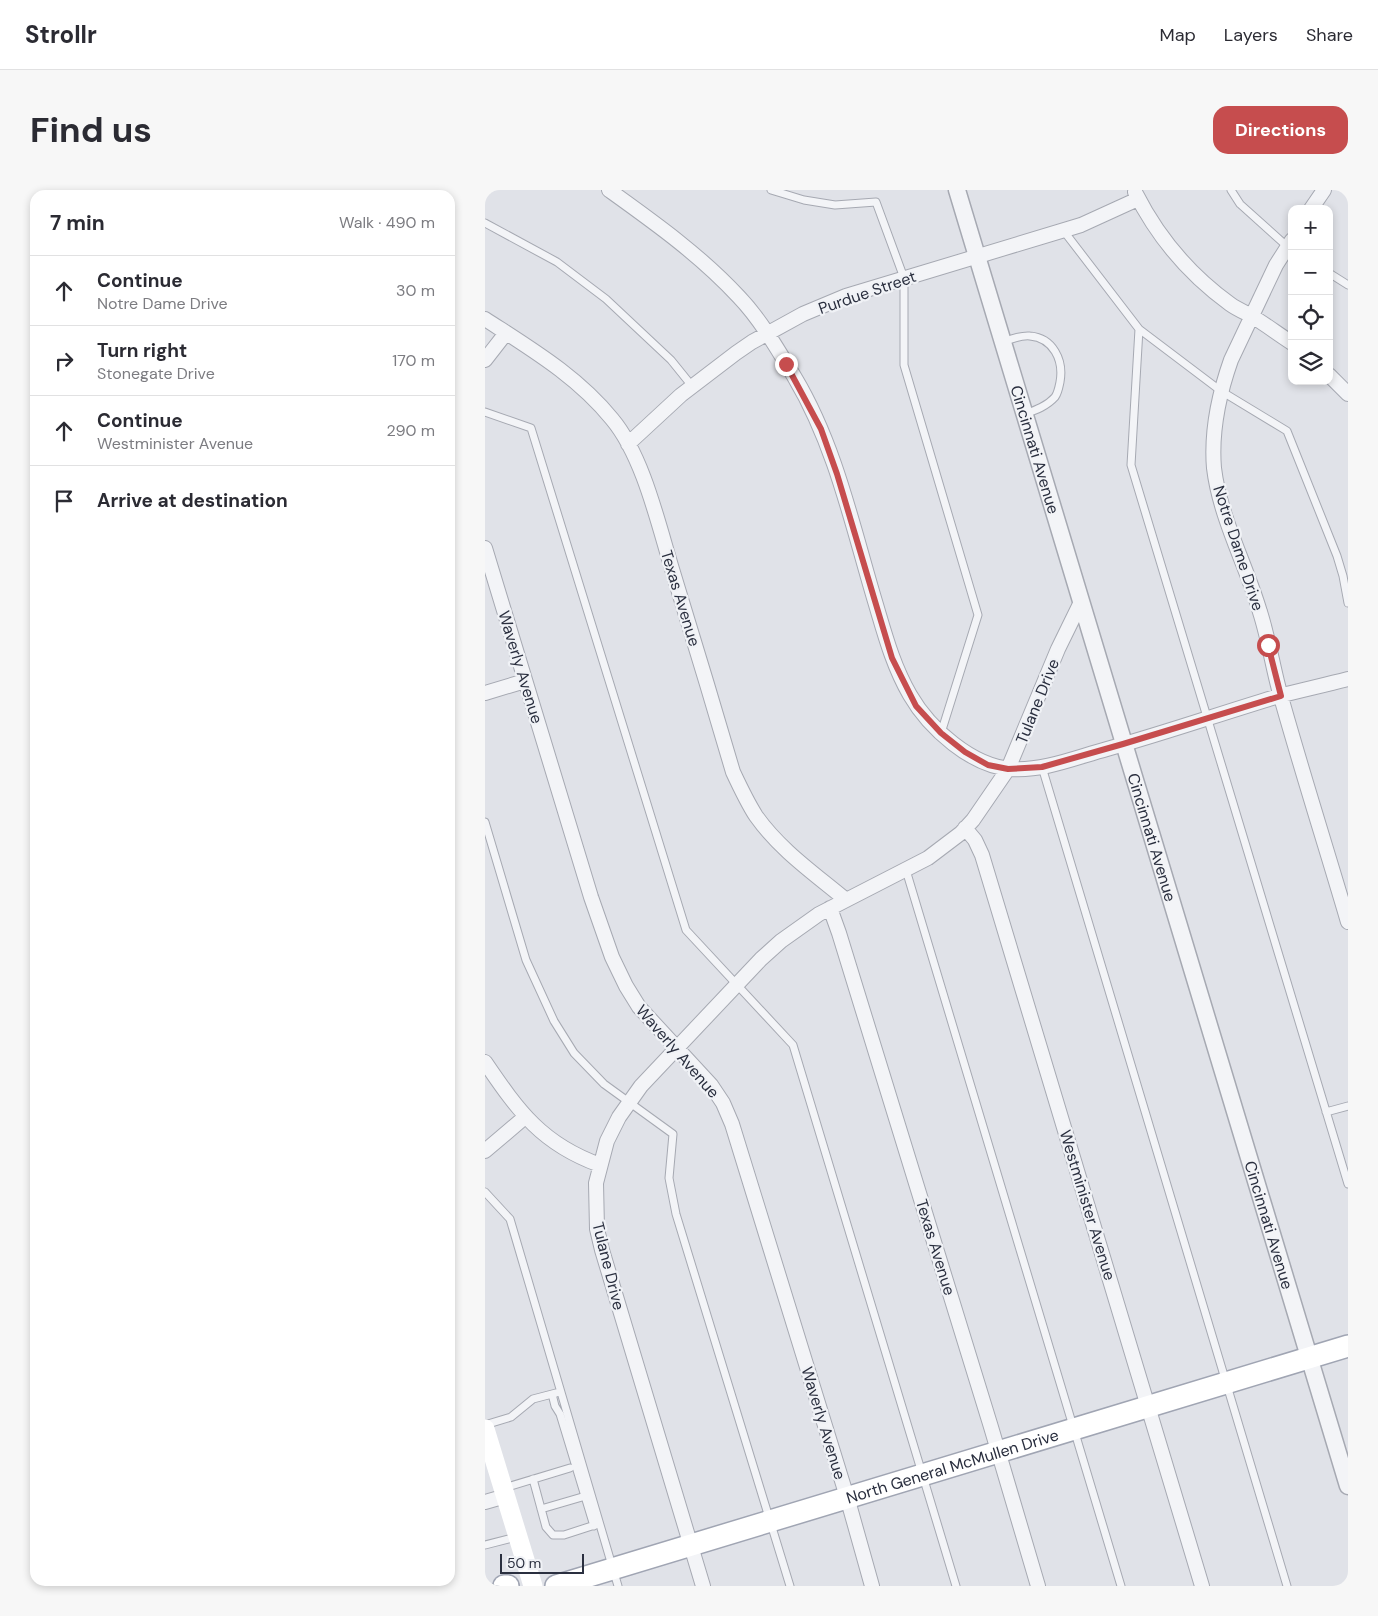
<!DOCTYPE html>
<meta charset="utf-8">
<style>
body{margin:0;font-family:"DM Sans",sans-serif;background:#f7f7f7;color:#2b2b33}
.controls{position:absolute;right:15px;top:15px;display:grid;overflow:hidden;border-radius:10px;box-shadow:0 2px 8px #0003}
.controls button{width:45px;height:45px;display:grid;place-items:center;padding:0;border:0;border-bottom:1px solid #e1e1e2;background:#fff;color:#2b2b33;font:25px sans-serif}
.scale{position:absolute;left:15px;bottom:12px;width:84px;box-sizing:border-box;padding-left:5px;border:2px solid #2a2f3f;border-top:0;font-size:14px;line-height:18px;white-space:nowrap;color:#2a2f3f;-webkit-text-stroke:4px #f0f2f6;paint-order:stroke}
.stop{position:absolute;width:15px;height:15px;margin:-11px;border:4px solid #c64d4e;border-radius:50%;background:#fff}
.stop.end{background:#c64d4e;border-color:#fff;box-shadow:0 1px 5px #0008}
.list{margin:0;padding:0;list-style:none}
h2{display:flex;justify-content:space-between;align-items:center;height:65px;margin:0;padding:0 20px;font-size:21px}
h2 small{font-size:16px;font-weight:400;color:#7c7c81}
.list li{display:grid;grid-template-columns:32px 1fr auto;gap:15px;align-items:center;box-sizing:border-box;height:70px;padding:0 20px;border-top:1px solid #e1e1e2}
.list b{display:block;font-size:19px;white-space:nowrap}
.list p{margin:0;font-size:16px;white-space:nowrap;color:#7c7c81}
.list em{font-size:16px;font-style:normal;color:#7c7c81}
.icon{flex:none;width:28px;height:28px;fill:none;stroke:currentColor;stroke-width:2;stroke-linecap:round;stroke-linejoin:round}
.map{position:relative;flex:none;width:863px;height:1396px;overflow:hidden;border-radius:15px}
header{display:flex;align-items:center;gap:30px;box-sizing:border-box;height:70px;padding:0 25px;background:#fff;border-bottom:1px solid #e1e1e2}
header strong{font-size:24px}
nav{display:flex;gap:28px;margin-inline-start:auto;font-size:18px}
.intro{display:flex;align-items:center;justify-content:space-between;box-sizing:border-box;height:120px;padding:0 30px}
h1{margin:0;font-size:35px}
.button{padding:12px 22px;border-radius:15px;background:#c64d4e;color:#fff;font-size:18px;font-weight:700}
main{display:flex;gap:30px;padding:0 30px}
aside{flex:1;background:#fff;border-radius:15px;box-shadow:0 2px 8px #0003}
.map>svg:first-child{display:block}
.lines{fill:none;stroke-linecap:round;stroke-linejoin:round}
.service-casing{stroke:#a6a9b2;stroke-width:9}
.minor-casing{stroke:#a6a9b2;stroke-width:16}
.tertiary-casing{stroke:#a6a9b2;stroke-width:19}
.primary-casing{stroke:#a0a5b3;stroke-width:24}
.service{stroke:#f3f4f7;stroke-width:7}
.minor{stroke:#f3f4f7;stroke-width:14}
.tertiary{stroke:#f3f4f7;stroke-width:16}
.secondary{stroke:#fff;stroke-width:19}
.primary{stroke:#fff;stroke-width:21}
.route{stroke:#c64d4e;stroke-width:6}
.labels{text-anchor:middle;stroke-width:4.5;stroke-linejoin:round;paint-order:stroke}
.street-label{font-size:16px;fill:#2a2f3f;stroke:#f0f2f6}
</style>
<header>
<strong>Strollr</strong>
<nav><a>Map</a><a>Layers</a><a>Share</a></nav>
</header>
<div class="intro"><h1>Find us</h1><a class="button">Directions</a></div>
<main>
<aside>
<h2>7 min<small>Walk · 490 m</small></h2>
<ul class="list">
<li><svg class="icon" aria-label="ahead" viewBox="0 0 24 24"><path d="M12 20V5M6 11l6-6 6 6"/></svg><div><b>Continue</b><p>Notre Dame Drive</p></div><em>30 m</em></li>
<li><svg class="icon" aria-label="right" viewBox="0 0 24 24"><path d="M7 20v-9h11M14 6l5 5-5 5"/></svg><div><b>Turn right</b><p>Stonegate Drive</p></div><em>170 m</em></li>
<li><svg class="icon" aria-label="ahead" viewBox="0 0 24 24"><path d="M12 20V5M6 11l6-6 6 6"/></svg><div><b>Continue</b><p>Westminister Avenue</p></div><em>290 m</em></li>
<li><svg class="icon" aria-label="arrive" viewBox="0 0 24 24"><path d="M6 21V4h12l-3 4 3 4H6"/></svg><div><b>Arrive at destination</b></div></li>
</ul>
</aside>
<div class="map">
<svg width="863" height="1396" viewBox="0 0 863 1396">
<rect width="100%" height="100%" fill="#e0e2e8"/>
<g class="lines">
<!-- service casing -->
<g class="service-casing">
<path id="service" d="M286 0 319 10 350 15 391 12 419 88V175L493 425 456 543
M746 0 755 14 804 58
M0 33 72 72 121 109 186 170 207 196
M578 40 654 139 736 201 802 241 852 366 858 386 863 413
M844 83 863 95
M654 139 646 275 863 994
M518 152C526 149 536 145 545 146 568 148 579 170 575 192 574 197 573 203 570 207 562 216 551 220 540 224
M0 222 46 238 201 740 308 855 471 1396
M557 577 802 1396
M0 632 41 770 69 831 89 863 119 894 188 944 184 988 191 1024 305 1396
M421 680 636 1396
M841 922 863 916
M0 1002 25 1029 133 1396
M67 1204 70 1216 75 1224 109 1336
M0 1235 26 1227 48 1209 71 1203
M48 1289 61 1337 68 1345H79L113 1334
M19 1298 85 1278
M56 1319 104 1305
M0 1355 31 1347"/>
</g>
<!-- minor casing -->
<g class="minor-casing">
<path id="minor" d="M124 0C170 33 215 65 254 107 276 130 293 160 310 188 350 255 367 334 389 408 399 441 407 474 425 505 444 538 487 577 527 579 559 581 592 567 622 559 680 543 737 523 794 506 817 500 840 495 863 489
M650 2C672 46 705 85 745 114 752 119 759 122 765 125 780 134 793 144 807 153
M826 19 839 0
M807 50 791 75 746 170C734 204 726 242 729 278 735 328 761 374 775 422 784 450 788 479 796 507 817 582 841 657 863 732
M0 129C46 159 92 186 127 229 158 266 173 333 187 379 208 447 228 514 248 582 255 597 262 612 271 626 295 660 330 684 361 710
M0 170 21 143
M844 185 863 204
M143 254 196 205 251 163 267 152 318 124 361 106 596 35 653 9
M0 358 106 707 127 767 141 796 154 817 226 895 238 913 247 934 362 1307 387 1396
M0 503 40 491
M480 638 490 650 497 665 717 1396
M345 718 354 743 506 1237 553 1396
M0 872C34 922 57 954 115 975
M0 961 40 927
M0 1312 21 1306
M218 1396 117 1060 112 1039 111 993 122 951 134 927 156 896 276 769 296 751 334 724 443 668 476 643 488 630 523 579 573 459 595 414"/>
</g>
<!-- tertiary casing -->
<g class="tertiary-casing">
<g id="tertiary">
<path id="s1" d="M472 0 863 1296"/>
</g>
</g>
<!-- primary casing -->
<g class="primary-casing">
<g id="primary">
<path d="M19 1396H23"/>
<path id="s2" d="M71 1396 863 1156"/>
</g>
</g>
<!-- service -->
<use href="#service" class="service"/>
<!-- minor -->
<use href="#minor" class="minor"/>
<!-- tertiary -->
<use href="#tertiary" class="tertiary"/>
<!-- secondary -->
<path class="secondary" d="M0 1239 48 1396"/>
<!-- primary -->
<use href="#primary" class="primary"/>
</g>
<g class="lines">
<!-- route -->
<path class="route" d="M301 174 336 239 352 284 407 468 431 516 456 543 480 562 503 575 523 579 557 577 638 554 796 506 783 455"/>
</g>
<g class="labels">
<!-- street labels -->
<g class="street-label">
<text transform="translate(382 102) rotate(-19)" y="6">Purdue Street</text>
<text dy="6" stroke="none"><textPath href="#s1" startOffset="271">Cincinnati Avenue</textPath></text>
<text transform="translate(754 358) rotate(72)" y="6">Notre Dame Drive</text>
<text transform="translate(196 408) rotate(73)" y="6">Texas Avenue</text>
<text transform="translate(36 477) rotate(73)" y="6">Waverly Avenue</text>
<text transform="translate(552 511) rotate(-68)" y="6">Tulane Drive</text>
<text dy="6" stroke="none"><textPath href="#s1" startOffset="676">Cincinnati Avenue</textPath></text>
<text transform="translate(193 861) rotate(49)" y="6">Waverly Avenue</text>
<text transform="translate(603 1015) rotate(73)" y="6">Westminister Avenue</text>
<text dy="6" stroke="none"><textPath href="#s1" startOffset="1081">Cincinnati Avenue</textPath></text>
<text transform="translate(451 1057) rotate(73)" y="6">Texas Avenue</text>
<text transform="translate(124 1076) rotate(76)" y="6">Tulane Drive</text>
<text transform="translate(339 1233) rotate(73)" y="6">Waverly Avenue</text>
<text dy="6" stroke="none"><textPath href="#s2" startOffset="414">North General McMullen Drive</textPath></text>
</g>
</g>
</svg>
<div class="controls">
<button>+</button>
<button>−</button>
<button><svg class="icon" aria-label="locate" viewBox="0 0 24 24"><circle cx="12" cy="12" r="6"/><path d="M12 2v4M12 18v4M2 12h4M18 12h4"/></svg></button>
<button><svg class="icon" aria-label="layers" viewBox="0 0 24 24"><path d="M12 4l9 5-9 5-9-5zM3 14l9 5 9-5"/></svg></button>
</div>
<div class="scale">50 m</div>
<div class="stop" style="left:783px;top:455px"></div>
<div class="stop end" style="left:301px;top:174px"></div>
</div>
</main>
